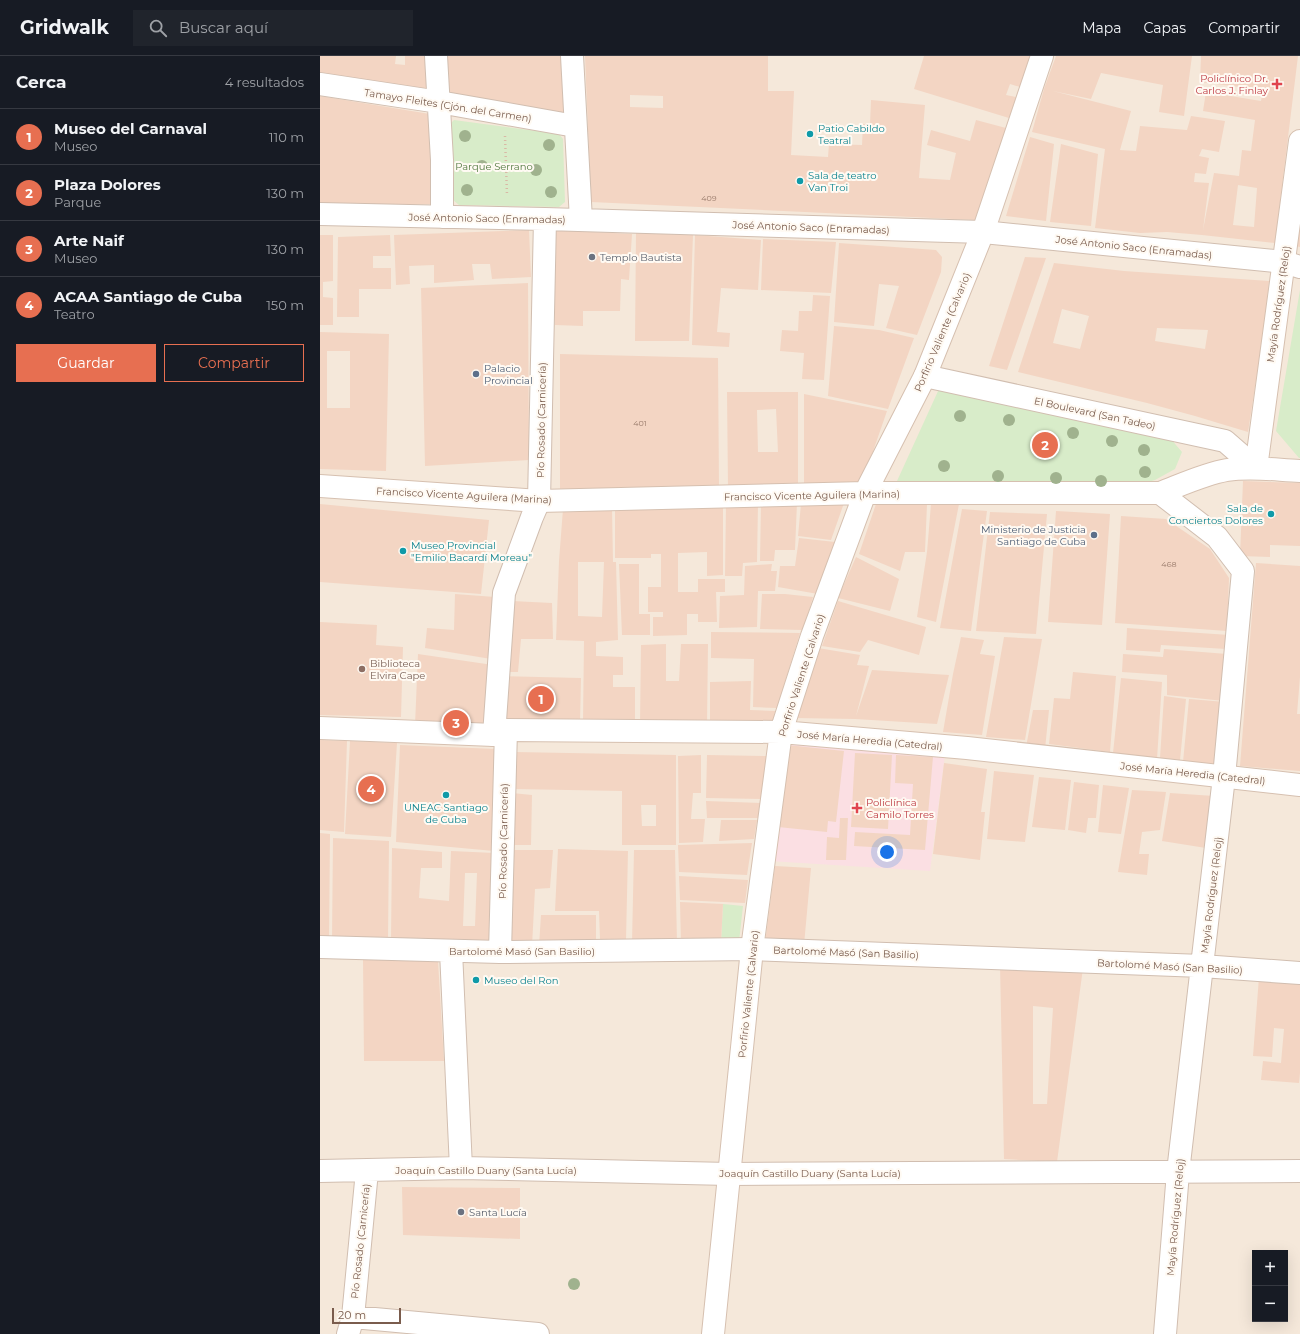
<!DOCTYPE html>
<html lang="es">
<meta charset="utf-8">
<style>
body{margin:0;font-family:Montserrat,sans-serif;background:#20242c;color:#f1f3f6}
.controls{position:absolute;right:12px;bottom:12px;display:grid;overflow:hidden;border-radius:0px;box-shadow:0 4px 16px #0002}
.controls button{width:36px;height:36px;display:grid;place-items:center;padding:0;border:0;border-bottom:1px solid #363941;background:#171b24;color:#f1f3f6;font:20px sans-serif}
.scale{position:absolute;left:12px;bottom:10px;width:69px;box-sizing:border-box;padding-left:4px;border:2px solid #7a5c4d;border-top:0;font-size:11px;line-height:14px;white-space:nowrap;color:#7a5c4d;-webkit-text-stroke:3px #fffaf3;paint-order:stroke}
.you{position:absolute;left:567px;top:796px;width:14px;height:14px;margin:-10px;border:3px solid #fff;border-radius:50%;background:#1a73e8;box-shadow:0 0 0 6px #1a73e833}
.badge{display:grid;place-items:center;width:26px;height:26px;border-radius:50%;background:#e76f51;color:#fff;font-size:13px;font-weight:700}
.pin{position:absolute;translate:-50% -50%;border:2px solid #fff;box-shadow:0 1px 4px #0006}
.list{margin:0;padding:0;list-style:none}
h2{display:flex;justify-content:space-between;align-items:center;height:52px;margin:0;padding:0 16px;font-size:17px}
h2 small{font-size:13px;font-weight:400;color:#9ea1a6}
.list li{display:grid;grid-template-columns:26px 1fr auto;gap:12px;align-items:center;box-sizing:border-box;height:56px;padding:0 16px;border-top:1px solid #363941}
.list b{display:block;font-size:15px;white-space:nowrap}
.list p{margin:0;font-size:13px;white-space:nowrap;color:#9ea1a6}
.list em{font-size:13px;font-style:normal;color:#9ea1a6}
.actions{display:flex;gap:8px;padding:12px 16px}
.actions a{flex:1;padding:9px 0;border:1px solid #e76f51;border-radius:0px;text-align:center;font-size:14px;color:#e76f51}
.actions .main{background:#e76f51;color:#fff}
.icon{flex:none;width:22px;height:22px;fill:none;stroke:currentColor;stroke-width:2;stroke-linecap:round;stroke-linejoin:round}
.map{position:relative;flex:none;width:980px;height:1278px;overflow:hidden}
header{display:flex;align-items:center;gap:24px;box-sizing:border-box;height:56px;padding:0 20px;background:#171b24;border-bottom:1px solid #363941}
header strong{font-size:19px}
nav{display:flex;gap:22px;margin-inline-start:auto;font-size:14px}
.search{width:280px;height:36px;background:#20242c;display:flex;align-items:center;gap:10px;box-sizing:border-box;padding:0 14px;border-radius:0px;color:#9ea1a6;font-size:15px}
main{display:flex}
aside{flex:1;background:#171b24}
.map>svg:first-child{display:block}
.residential{fill:#f5e8da;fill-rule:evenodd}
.medical{fill:#fbdfe3}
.green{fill:#d8ecc9}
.building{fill:#f3d5c3;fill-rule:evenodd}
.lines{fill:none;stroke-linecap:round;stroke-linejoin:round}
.street-casing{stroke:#d1beb0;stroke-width:24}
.secondary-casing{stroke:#d6c0b0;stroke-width:24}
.path{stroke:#d9b8a5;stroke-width:2.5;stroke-dasharray:1 3;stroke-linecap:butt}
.street{stroke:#fff;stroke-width:22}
.secondary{stroke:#fff;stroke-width:22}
.tree{fill:#a0b28e}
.health-dot{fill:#e0444e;stroke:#fffaf3;stroke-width:1.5}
.culture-dot{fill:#0f9aa8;stroke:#fffaf3;stroke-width:1.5}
.worship-dot{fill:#6b7280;stroke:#fffaf3;stroke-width:1.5}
.service-dot{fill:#5c6f8a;stroke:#fffaf3;stroke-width:1.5}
.education-dot{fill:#8d6e63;stroke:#fffaf3;stroke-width:1.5}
.labels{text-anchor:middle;stroke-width:4;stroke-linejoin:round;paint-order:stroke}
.number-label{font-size:8px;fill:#987a6a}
.health-label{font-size:10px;fill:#be3a42;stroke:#fffaf3;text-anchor:end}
.street-label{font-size:10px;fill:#7a5c4d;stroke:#fffaf3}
.culture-label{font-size:10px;fill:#0d838f;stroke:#fffaf3;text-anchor:start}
.park-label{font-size:10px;fill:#537a41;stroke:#fffaf3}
.worship-label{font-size:10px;fill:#5b616d;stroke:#fffaf3;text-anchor:start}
.service-label{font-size:10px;fill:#4e5e75;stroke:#fffaf3;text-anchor:start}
.education-label{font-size:10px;fill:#785e54;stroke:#fffaf3;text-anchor:start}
</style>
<header>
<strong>Gridwalk</strong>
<div class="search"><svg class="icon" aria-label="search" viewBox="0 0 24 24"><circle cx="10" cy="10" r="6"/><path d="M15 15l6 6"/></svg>Buscar aquí</div>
<nav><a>Mapa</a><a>Capas</a><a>Compartir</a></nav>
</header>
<main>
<aside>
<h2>Cerca<small>4 resultados</small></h2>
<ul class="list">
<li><span class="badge">1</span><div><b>Museo del Carnaval</b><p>Museo</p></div><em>110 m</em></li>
<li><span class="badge">2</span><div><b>Plaza Dolores</b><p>Parque</p></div><em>130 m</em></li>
<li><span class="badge">3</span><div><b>Arte Naif</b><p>Museo</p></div><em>130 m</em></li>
<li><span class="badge">4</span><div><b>ACAA Santiago de Cuba</b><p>Teatro</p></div><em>150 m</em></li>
</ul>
<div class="actions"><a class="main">Guardar</a><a>Compartir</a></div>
</aside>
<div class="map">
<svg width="980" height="1278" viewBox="0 0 980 1278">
<rect width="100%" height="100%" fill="#fdf6ec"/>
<!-- residential -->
<path class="residential" d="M0 0H980V1278H0ZM935 1197H965V1263H935Z"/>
<!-- medical -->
<path class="medical" d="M465 686 625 699 610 815 449 805Z"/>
<!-- green -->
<path class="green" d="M134 64 239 78 243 83 245 146 239 151 139 149 133 144 129 69Z
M980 234V402H979L956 375Z
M619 333 850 382 862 396 855 413 835 424 809 432 577 425Z
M403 848 423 850 419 886H401Z"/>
<!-- building -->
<path class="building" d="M0 0H76L75 8 85 9V0H105L107 36 0 20Z
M124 0H241L244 62 125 43Z
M265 0H448V35H474L471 99 508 101 509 88 542 89 543 68 550 69 551 44 605 49 599 122 630 124 636 97 607 89 611 74 650 85 656 64 686 72 655 164 271 146ZM310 39 343 40V52L310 51Z
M604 0H710L700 31 690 28 686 39 696 41 689 62 594 33Z
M736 0H872L864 60 839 56 843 29 781 17 771 43 733 35 811 55 800 94 816 95 820 70 867 74 871 60 905 65 899 96 882 93 879 100 889 102 886 118 875 117 874 126 889 127 883 174 894 117 919 120 922 94 931 95 935 64 883 55 886 36 941 45 943 34 880 26 881 0H978L955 187 882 179 847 176 820 177 775 172 785 93 712 76 724 33ZM918 129 937 132 934 171 913 169Z
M0 40 116 59 115 148H0Z
M710 81 734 88 726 165 686 160Z
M741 88 778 98 771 170 730 166Z
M979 173 980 174V191L976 190Z
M209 174 211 221 172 223 170 208H152L154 224 114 227V209L89 210 90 228 76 229 74 179Z
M235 174 312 178 309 224 301 223 300 255H263V270L235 269Z
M316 177 373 179 369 285H315Z
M0 179H13V225L3 226V241L13 242V269H0Z
M70 179 71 200H53V212H71V233H39V261H17L18 181Z
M375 179 441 184 438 234 401 232 397 276 410 277 409 291 372 289Z
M443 183 516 186 511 237 441 234Z
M519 187 616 194 622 201 621 216 597 279 566 272 579 230 559 228 554 270 514 266Z
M705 201 726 202 687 314 669 310Z
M734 207 804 215 949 225 943 279 928 376 875 360 827 347 698 316ZM742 253 769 260 760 293 733 287ZM837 272 888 274 885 293 835 285Z
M208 227 209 404 105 410 101 232Z
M493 239 510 240 504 324 482 323 484 297 460 295 462 274 478 275 479 255H492Z
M514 270 559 274 594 282 568 353 508 340Z
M0 276 69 278 66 415 0 413ZM7 295H30V352H7Z
M240 298 398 302 399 432 240 435Z
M407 336H478V431L408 432ZM456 353 458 396H438L437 354Z
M484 338 567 355 541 430H484Z
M923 425 980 427V490L950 489V501L920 500Z
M403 447V519L387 520V496L358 497V536H378V523H405V536H396L397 566H378V558H367V579L333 580V561H343V556H328V531H341V498H331V502H295V453H375V448Z
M477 447 475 494H455L454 505H440L441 448Z
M524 447 511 484 478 480 481 448Z
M0 448 169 464 161 538 0 526Z
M406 448H438L437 506 423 507 422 520H405Z
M556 448H607L605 496H585L580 515 539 498Z
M611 448H639L616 566 597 561 607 496Z
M292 452 293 506H296L298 584 276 586V600L303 601V619H293V631H315V667L263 666 264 585 236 584 239 505 243 453ZM258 506H284L282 561 258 560Z
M642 453 667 455 651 575 620 572Z
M736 455 790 458 782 569 728 566Z
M670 456 727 458 716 578 656 575Z
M801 460 846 463 890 493 909 522 907 575 795 567Z
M479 482 515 486 498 538 458 531 460 510H475Z
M536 501 579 523 570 555 518 542Z
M936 507 980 510V621L977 658H980V715L920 710Z
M299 508H319V558H330V579H302Z
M452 508 451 515H457L455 535H438L437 571 399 572 400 540 424 539 425 510Z
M135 538 175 541 171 603 105 592 107 572 134 574Z
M442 538H465L493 541 483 574 440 573Z
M192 545 232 547 233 583H201L198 616H184Z
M518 545 606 571 599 599 548 584 540 596 502 590Z
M0 566 57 569 56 589 83 591 81 661 0 659Z
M807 572 909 579 906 593 841 589 840 596 806 594Z
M391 576 480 577 457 652 433 651 434 603 391 602Z
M641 581 664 584 660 598 675 600 662 679 623 676 633 618Z
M684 581 722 583 705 684 666 681Z
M346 588V625H359L361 588H388L387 669H320L321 589Z
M498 592 540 599 537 609 549 610 536 660 552 614 629 619 617 668 535 663 475 662Z
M844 593 907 598 904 645 847 639V619L802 616 803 598 843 601Z
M98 598 173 609 166 674 95 669Z
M753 616 796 620 790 696 729 688 734 642 750 643Z
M183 620 261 622 260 666 180 663Z
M801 622 842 626 837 703 793 697Z
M431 625 430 654 455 655 453 671 390 670V626Z
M844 640 866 643 860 704 840 702Z
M869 643 905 646 895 708 863 706Z
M713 654H729L725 693 706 691Z
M0 684 27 685 24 776 0 774Z
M30 685 77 687 71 781 25 778Z
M80 689 176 693 174 795 76 786Z
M467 689 524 695 516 766 508 765 507 776 458 771Z
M195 696 356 699V789H302V735L194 733ZM321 749H336V770H322Z
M535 697 572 699 568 773 531 771Z
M381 699V737H373L371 763H385L383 786 359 787 358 700Z
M387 699 449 700 442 743 386 742Z
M576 699 613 701 605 794 534 790 535 776 590 779 593 728 575 727Z
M624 707 667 713 661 756H665L660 804 613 798Z
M674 715 714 719 705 786 667 783Z
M719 721 751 724 745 774 712 771Z
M754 726 779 729 776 762H768L766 777 748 774Z
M783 729 809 732 801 778 778 776Z
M812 734 846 736 840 774 822 776 819 798H829L827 819 798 816Z
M192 737 212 739 211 789H192Z
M850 737 894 740 886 792 842 785Z
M386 745 441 747 438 762H387Z
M520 762H528L526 804H506L507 781 519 782Z
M401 764H437L434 783 399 785Z
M0 777 10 778 9 885 0 884Z
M13 782 69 785 68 884H12Z
M432 787 427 819 359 816 358 789Z
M72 792 122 796V812H101L99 842 129 845 131 795 174 797 170 888 71 884ZM145 817H157L155 870H143Z
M238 793 308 795 306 884 280 883 279 855H235Z
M190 794H233L230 832 215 833 212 890 187 889Z
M314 794H355L357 887H312Z
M455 810 491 812 484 889 445 887Z
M359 820 428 824 425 847 360 844Z
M360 846 403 848 401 886 361 888Z
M221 859H276V888L219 890Z
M43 903 118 905 124 1005H44Z
M680 908 763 912 737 1106 684 1103ZM713 950 733 952 727 1048H713Z
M939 921 980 924V1017L979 1027 941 1024 943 1005 961 1007 964 973 954 972 952 1001 933 1000Z
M82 1131 200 1132V1183L83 1179Z"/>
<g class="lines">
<!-- street casing -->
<g class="street-casing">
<path id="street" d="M116 0 122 104V161
M252 0 261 164
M0 28 119 46 255 70
M0 158 225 163 663 176 964 206 980 211
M605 320 905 385 936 412
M840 437 897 481 923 515 904 721 858 1116 845 1278
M174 679 184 537 212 461 219 445 225 163
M0 891 180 896 432 893 882 910 980 917
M131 895 141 1112
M180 896 186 674
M0 1115 141 1112 409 1118 980 1115
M33 1261 218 1278
M28 1278 33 1261 47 1115"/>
</g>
<!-- secondary casing -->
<g class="secondary-casing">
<path id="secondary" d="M936 412 980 85
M0 430 219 445 545 437H840C861 429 884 418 907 414 931 410 956 414 980 415
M0 672 174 679 186 674 461 676 647 692 980 729
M393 1278 432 893 461 676 492 580 545 437 605 320 663 176 722 0"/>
</g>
<!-- path -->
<path class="path" d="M185 80 187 139"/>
<!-- street -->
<use href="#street" class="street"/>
<!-- secondary -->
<use href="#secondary" class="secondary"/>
</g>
<!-- trees -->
<g class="tree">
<circle cx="145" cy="80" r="6"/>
<circle cx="229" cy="89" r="6"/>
<circle cx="162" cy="110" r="6"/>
<circle cx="216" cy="114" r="6"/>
<circle cx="147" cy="134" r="6"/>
<circle cx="231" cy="136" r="6"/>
<circle cx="640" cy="360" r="6"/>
<circle cx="689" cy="364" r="6"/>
<circle cx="753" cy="377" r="6"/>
<circle cx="792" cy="385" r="6"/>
<circle cx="824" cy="394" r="6"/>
<circle cx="624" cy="410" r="6"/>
<circle cx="825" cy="416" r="6"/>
<circle cx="678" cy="420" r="6"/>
<circle cx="736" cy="422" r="6"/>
<circle cx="781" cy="425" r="6"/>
<circle cx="254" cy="1228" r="6"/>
</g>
<!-- markers -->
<g class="health-dot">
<path d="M955 22h4v4h4v4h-4v4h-4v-4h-4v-4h4z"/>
<path d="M535 746h4v4h4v4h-4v4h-4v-4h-4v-4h4z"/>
</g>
<g class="culture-dot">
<circle cx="490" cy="78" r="4"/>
<circle cx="480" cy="125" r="4"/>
<circle cx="951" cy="458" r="4"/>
<circle cx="83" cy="495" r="4"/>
<circle cx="126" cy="739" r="4"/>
<circle cx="156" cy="924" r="4"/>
</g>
<g class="worship-dot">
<circle cx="272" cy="201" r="4"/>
<circle cx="141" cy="1156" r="4"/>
</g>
<g class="service-dot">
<circle cx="156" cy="318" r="4"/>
<circle cx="774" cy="479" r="4"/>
</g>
<circle class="education-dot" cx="42" cy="613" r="4"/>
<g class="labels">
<!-- number labels -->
<g class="number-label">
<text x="389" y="145">409</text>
<text x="320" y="370">401</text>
<text x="849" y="511">468</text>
</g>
<!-- health labels -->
<g class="health-label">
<text x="948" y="26">Policlínico Dr.<tspan x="948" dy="12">Carlos J. Finlay</tspan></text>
<text x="546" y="750" text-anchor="start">Policlínica<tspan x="546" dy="12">Camilo Torres</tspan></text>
</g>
<!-- street labels -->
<g class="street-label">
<text transform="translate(128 49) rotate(9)" y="4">Tamayo Fleites (Cjón. del Carmen)</text>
<text transform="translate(167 162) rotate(1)" y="4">José Antonio Saco (Enramadas)</text>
<text transform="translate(491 171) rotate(2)" y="4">José Antonio Saco (Enramadas)</text>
<text transform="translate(814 191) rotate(6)" y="4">José Antonio Saco (Enramadas)</text>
<text transform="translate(958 248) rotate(-82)" y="4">Mayía Rodríguez (Reloj)</text>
<text transform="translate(622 276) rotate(-67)" y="4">Porfirio Valiente (Calvario)</text>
<text transform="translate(775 357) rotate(12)" y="4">El Boulevard (San Tadeo)</text>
<text transform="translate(221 364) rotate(-89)" y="4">Pío Rosado (Carnicería)</text>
<text transform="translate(144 439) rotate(3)" y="4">Francisco Vicente Aguilera (Marina)</text>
<text transform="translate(492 439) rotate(-1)" y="4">Francisco Vicente Aguilera (Marina)</text>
<text transform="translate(481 619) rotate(-72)" y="4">Porfirio Valiente (Calvario)</text>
<text transform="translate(550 684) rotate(5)" y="4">José María Heredia (Catedral)</text>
<text transform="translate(873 717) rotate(6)" y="4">José María Heredia (Catedral)</text>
<text transform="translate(183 785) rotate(-89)" y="4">Pío Rosado (Carnicería)</text>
<text transform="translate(891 839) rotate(-83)" y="4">Mayía Rodríguez (Reloj)</text>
<text x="202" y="899">Bartolomé Masó (San Basilio)</text>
<text transform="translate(526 896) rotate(2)" y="4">Bartolomé Masó (San Basilio)</text>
<text transform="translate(850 910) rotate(3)" y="4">Bartolomé Masó (San Basilio)</text>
<text transform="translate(428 938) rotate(-84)" y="4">Porfirio Valiente (Calvario)</text>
<text x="166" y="1118">Joaquín Castillo Duany (Santa Lucía)</text>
<text x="490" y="1121">Joaquín Castillo Duany (Santa Lucía)</text>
<text transform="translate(855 1161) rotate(-85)" y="4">Mayía Rodríguez (Reloj)</text>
<text transform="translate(40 1185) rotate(-84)" y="4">Pío Rosado (Carnicería)</text>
</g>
<!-- culture labels -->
<g class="culture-label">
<text x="498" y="76">Patio Cabildo<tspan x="498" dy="12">Teatral</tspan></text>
<text x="488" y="123">Sala de teatro<tspan x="488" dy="12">Van Troi</tspan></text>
<text x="943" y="456" text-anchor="end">Sala de<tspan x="943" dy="12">Conciertos Dolores</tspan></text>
<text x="91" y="493">Museo Provincial<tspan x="91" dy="12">"Emilio Bacardí Moreau"</tspan></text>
<text x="126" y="755" text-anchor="middle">UNEAC Santiago<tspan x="126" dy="12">de Cuba</tspan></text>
<text x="164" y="928">Museo del Ron</text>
</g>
<!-- park labels -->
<g class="park-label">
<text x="174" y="114">Parque Serrano</text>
</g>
<!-- worship labels -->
<g class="worship-label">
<text x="280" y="205">Templo Bautista</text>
<text x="149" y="1160">Santa Lucía</text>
</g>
<!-- service labels -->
<g class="service-label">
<text x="164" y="316">Palacio<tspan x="164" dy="12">Provincial</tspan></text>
<text x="766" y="477" text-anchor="end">Ministerio de Justicia<tspan x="766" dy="12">Santiago de Cuba</tspan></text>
</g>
<!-- education labels -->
<g class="education-label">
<text x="50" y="611">Biblioteca<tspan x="50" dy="12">Elvira Cape</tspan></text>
</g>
</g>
</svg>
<div class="controls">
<button>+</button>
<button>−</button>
</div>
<div class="scale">20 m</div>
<div class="you"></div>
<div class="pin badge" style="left:221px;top:643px">1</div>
<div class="pin badge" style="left:725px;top:389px">2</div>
<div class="pin badge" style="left:136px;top:667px">3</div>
<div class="pin badge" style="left:51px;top:733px">4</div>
</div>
</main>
